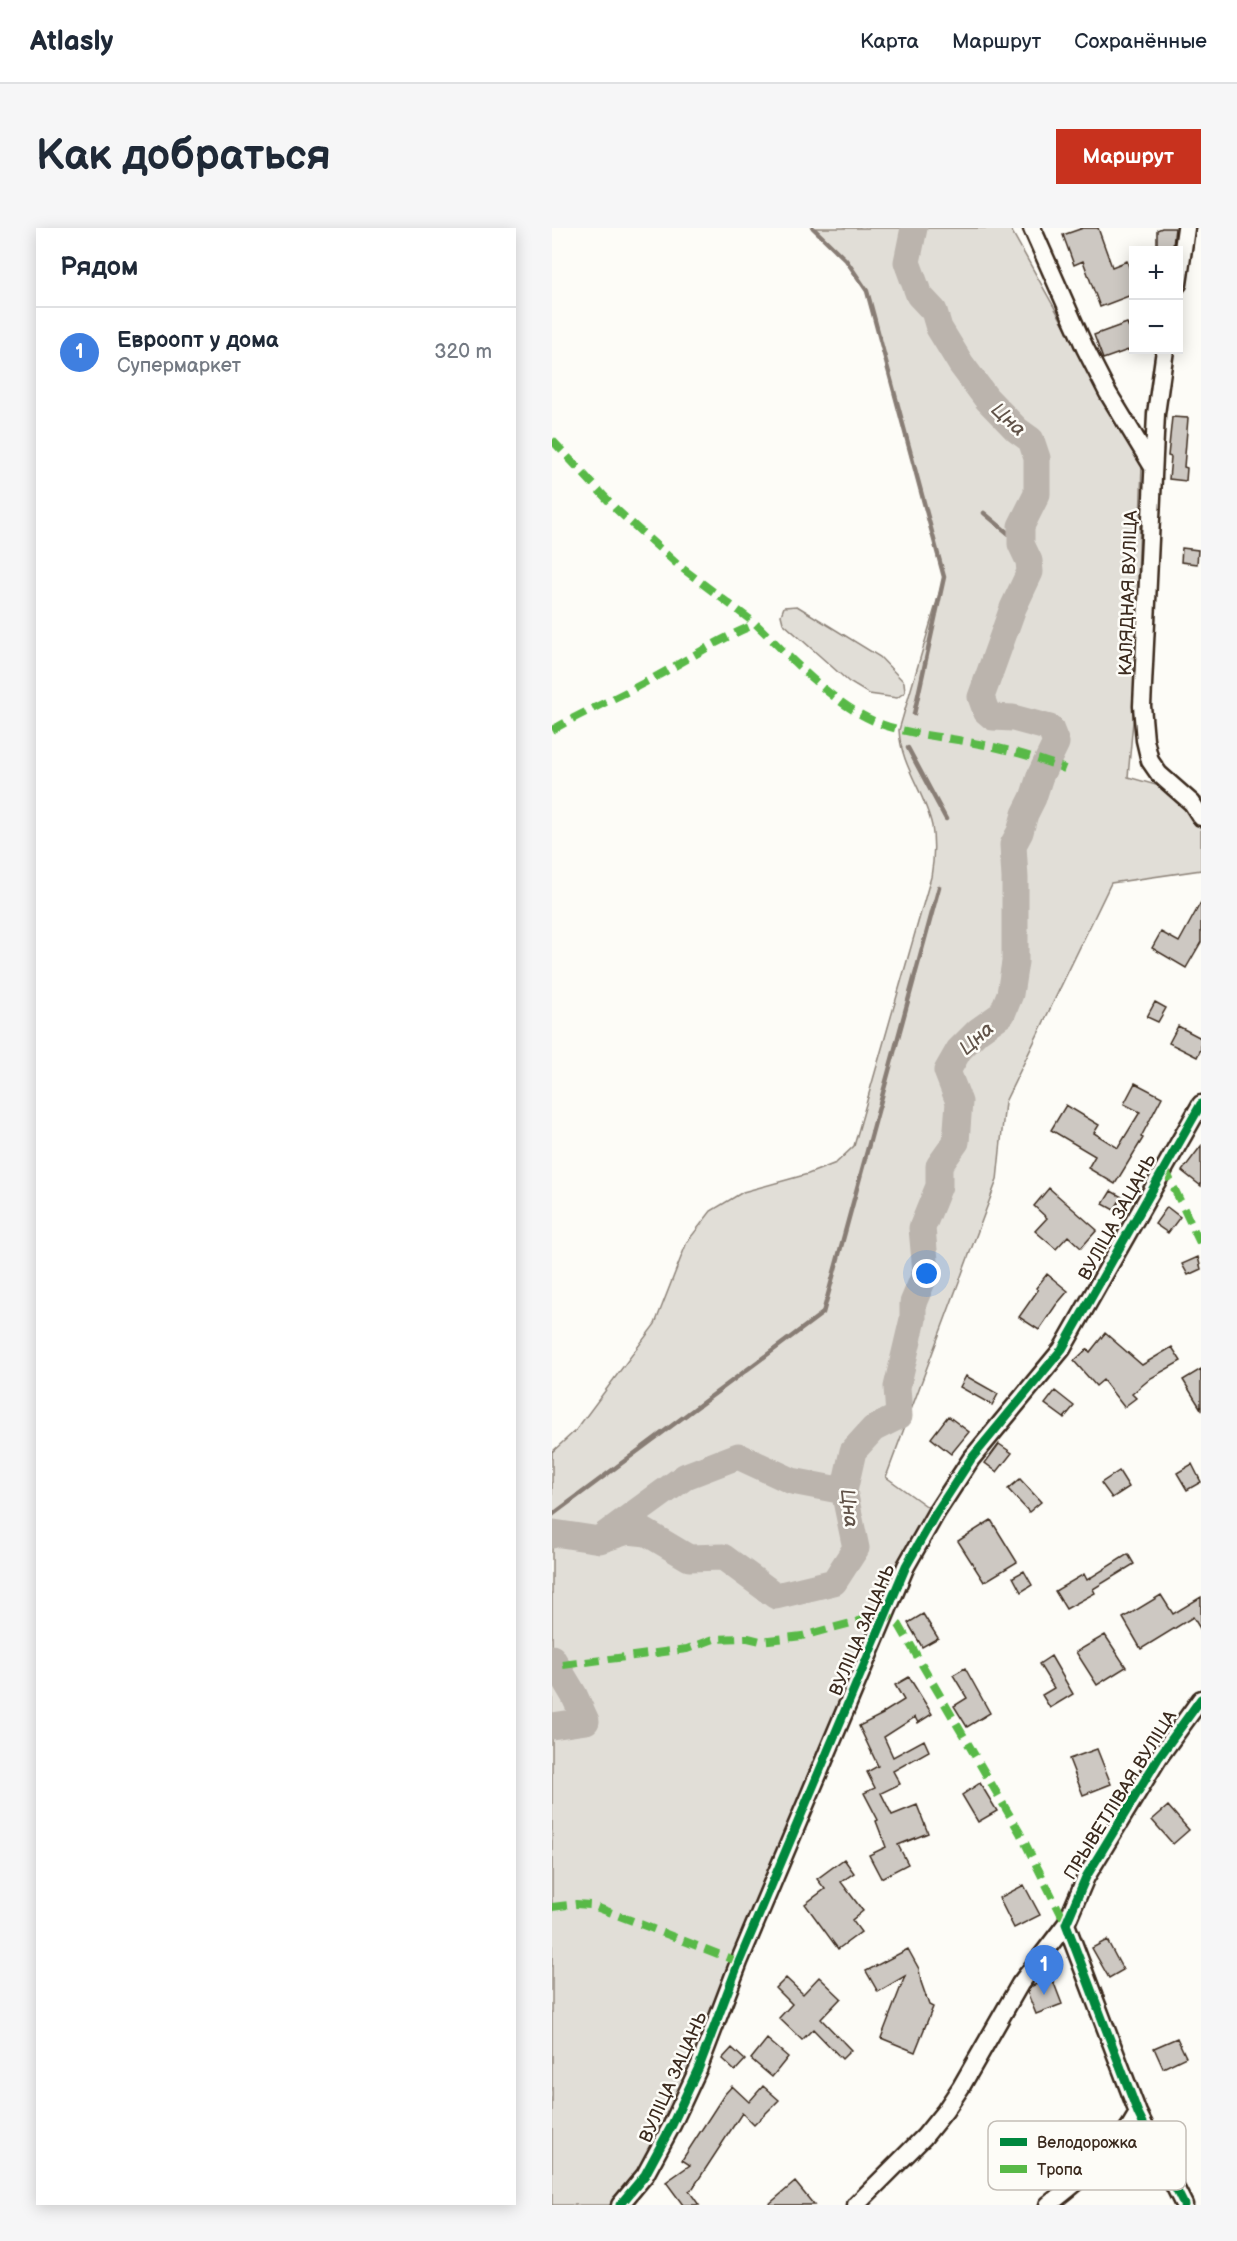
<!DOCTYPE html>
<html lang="ru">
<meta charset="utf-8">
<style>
body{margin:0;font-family:"Balsamiq Sans",sans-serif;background:#f6f6f7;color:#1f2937}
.controls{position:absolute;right:18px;top:18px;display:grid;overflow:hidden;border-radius:0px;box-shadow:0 3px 15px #0003}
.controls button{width:54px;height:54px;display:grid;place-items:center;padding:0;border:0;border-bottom:2px solid #e0e1e3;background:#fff;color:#1f2937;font:30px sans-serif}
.you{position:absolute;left:375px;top:1046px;width:21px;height:21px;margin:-15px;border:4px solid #fff;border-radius:50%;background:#1a73e8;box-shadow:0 0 0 9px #1a73e833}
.badge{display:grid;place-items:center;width:39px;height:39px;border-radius:50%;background:#c8321e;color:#fff;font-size:20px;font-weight:700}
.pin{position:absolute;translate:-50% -50px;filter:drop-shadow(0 2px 3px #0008)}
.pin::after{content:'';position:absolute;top:32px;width:21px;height:18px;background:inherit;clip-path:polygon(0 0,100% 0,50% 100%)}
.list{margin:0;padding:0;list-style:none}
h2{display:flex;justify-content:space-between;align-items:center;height:78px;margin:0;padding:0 24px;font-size:26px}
h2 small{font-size:20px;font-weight:400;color:#747a83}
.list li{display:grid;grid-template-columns:39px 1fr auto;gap:18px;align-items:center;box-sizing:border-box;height:90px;padding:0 24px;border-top:2px solid #e0e1e3}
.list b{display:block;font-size:22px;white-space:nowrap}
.list p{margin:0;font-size:20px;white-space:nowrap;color:#747a83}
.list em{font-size:20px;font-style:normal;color:#747a83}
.map{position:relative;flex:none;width:649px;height:1977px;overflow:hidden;border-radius:0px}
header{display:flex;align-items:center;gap:36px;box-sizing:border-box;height:84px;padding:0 30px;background:#fff;border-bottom:2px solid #e0e1e3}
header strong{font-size:28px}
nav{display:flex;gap:33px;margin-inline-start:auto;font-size:21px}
.intro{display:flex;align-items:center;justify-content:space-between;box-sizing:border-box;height:144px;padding:0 36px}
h1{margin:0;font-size:42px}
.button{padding:15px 27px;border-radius:0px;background:#c8321e;color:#fff;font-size:21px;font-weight:700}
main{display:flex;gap:36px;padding:0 36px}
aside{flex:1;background:#fff;border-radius:0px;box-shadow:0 3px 15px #0003}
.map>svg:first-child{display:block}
.green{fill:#e1ded7;stroke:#8e847a;stroke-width:1.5}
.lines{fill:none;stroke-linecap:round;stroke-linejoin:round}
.stream{stroke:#887d74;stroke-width:4.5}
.river{stroke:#bbb4ad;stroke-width:27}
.building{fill:#cdc8c2;stroke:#3b2a1e;stroke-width:1.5}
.minor-casing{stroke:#3b2a1e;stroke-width:21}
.minor{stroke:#fdfcf7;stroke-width:16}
.quiet{stroke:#58b947;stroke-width:8;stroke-dasharray:15 8;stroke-linecap:butt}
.cycleway-casing{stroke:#fdfcf7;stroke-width:13}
.cycleway{stroke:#00873e;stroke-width:9}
.labels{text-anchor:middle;stroke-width:5;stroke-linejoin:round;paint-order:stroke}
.street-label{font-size:18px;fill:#3b2a1e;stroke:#fdfcf7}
.water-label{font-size:20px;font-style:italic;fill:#615349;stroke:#fdfcf7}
.key{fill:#fdfcf7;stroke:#c3bdb6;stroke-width:1.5}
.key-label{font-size:16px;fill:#3b2a1e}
</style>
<header>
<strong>Atlasly</strong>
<nav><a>Карта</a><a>Маршрут</a><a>Сохранённые</a></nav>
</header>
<div class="intro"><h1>Как добраться</h1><a class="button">Маршрут</a></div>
<main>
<aside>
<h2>Рядом<small></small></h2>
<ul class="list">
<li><span class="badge" style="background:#3f7fe0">1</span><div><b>Евроопт у дома</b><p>Супермаркет</p></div><em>320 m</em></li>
</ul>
</aside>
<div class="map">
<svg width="649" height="1977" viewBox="0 0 649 1977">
<rect width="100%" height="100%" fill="#fdfcf7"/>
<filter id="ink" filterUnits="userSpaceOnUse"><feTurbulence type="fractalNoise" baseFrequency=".0167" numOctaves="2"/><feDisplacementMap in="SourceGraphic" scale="12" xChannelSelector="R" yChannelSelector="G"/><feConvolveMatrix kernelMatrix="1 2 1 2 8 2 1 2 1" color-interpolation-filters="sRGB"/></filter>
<g filter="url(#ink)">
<!-- green -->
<path class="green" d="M261 0H458L590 237 581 493 576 549 649 570V642L559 655 453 874 445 952 334 1249 384 1285 147 1839 67 1977H0V1224L24 1202 103 1096 135 1014 159 983 191 964 256 946 284 935 302 918 379 649C382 632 383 616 380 598 373 564 349 539 347 502L392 349 315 63 294 32Z
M245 378 328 429 352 454 353 464 345 470 317 466 297 454 231 395 229 387 232 379Z"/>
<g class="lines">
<!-- stream -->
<path class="stream" d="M261 0 294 32 315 63 392 349 362 486
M432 285 469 316
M356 520 394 591
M0 1287 271 1085 387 659"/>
<!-- river -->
<path class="river" d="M0 1307 2 1305 48 1312 76 1303 95 1305 137 1330 171 1329 224 1368 282 1354 304 1320 292 1263 301 1223 321 1201 347 1188 345 1159 361 1091V1075L374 1044 370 1000 387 958V938L404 914 407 874 395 843 407 822 426 803 450 786 458 766 463 734V650L461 617 468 604 473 586 481 570 488 548 504 515 498 500 461 490 441 489 434 483 429 469 461 380 478 344 477 333 469 316V298L485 266V230L479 212 465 202 435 171 409 136 387 100 382 83 367 67 355 34 362 0
M53 1307 134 1248 186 1228 240 1253 292 1263
M0 1430 22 1467 34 1493 0 1498"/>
</g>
<!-- building -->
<path class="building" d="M531 0H546L560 39 575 33 578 41 582 40V66L548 79 531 33 522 37 511 7Z
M610 0H623L621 18 605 17V2Z
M575 95 582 112V120L551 131 542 107Z
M620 189 636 190 632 239 635 240 634 253 617 251 619 229 616 228Z
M630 320 646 322 645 336 629 334Z
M649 674V714L634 740 600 720 609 704 627 714Z
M603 774 614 780 606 794 595 789Z
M626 798 649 810V821L645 829 617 815Z
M583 855 610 869 589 909 591 910 563 956 536 940 543 928 499 902 514 877 547 897 542 905 566 920 588 884 572 876Z
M649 918V958L630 943Z
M497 960 545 1002 529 1020 516 1008 504 1021 483 1003 495 990 482 978Z
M559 963 570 969 562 982 551 976Z
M615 979 628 989 616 1005 603 996Z
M646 1029 649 1041 636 1047 630 1036Z
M495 1046 516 1063 504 1077 487 1102 467 1089 486 1062 484 1060Z
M553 1105 590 1137 620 1119 629 1133 599 1150 580 1166 584 1170 572 1179 551 1152 544 1158 522 1133 535 1121 538 1124Z
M649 1141V1181L631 1152Z
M414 1148 446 1166 440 1177 408 1159Z
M503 1163 522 1178 512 1190 493 1176Z
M396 1188 417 1204 399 1226 379 1210Z
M447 1216 460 1225 445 1244 433 1235Z
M640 1236 649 1254 635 1262 625 1245Z
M567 1243 577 1259 560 1270 549 1255Z
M468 1251 489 1274 477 1284 456 1261Z
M439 1292 465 1334 432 1354 406 1313Z
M576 1326 582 1336 541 1361 543 1365 514 1381 503 1363 532 1346 535 1352Z
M472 1343 480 1357 469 1364 461 1349Z
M609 1367 621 1386 649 1369V1402L641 1389 589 1421 571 1390Z
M371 1386 386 1410 370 1419 356 1395Z
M553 1407 574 1439 545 1457 524 1424Z
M499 1428 521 1466 498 1480 490 1467 502 1460 487 1436Z
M413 1440 438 1485 415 1499 402 1478 415 1470 401 1447Z
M357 1449 380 1486 366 1495 363 1489 332 1509 341 1529 372 1512 377 1523 341 1543 348 1556 329 1565 340 1587 365 1577 376 1605 346 1617 356 1636 329 1650 317 1627 334 1619 324 1593 326 1592 312 1565 323 1560 315 1544 326 1538 307 1498 331 1486V1485L352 1472 343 1457Z
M545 1521 559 1556 531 1567 517 1531Z
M428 1555 445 1583 426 1594 410 1567Z
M616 1578 637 1602 621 1616 600 1592Z
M292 1631 302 1645 289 1654 311 1683 300 1692 309 1704 286 1721 253 1676 273 1661 265 1651Z
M472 1657 488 1687 462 1700 447 1670Z
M555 1712 571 1742 557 1750 540 1720Z
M356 1721 367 1741 369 1754 377 1777 381 1779 363 1824 329 1810 353 1748 326 1764 314 1743Z
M267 1749 289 1770 269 1791 299 1822 290 1831 261 1801 250 1812 227 1790 240 1776 224 1760 234 1750 251 1766Z
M500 1750 510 1776 484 1786 475 1764 480 1758Z
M625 1810 634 1829 611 1840 602 1820Z
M215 1811 236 1829 220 1849 199 1831Z
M180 1820 193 1832 183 1843 170 1831Z
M180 1858 197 1874 211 1858 227 1872 202 1897 190 1885 141 1960 137 1963 147 1977H131L114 1954 138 1937 130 1932 172 1867Z
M243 1954 262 1977H216Z"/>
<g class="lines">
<!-- minor casing -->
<g class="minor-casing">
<path id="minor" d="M480 0 533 120 556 165 601 239
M626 56 634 0
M613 122 604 186 590 478 593 512 598 533 607 546 640 575 649 589
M68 1977 93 1947 120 1897 147 1839 187 1734 354 1338 384 1285 419 1231 510 1121 649 876
M304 1977 372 1909 393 1883 409 1859 468 1756 514 1696
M496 1977C530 1950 565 1924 586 1885
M632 1977 586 1885 514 1696 534 1649 607 1529 649 1471"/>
</g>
<!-- minor -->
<use href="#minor" class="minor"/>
<!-- quiet -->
<path class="quiet" d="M0 212 65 282 126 337 204 396
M0 502C29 485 60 472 90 456 129 436 164 412 204 396 238 429 279 475 324 494 353 506 386 508 417 514 451 520 481 528 513 541
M612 939 649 1017
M11 1437 135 1421 162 1411 196 1410 208 1413 250 1408 333 1386 347 1397 468 1605 514 1696
M0 1679 24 1676 39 1677 187 1734"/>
<!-- cycleway casing -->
<g class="cycleway-casing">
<path id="cycleway" d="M68 1977 93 1947 120 1897 147 1839 187 1734 354 1338 384 1285 419 1231 510 1121 649 876
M632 1977 586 1885 514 1696 534 1649 607 1529 649 1471"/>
</g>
<!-- cycleway -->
<use href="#cycleway" class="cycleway"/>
</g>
</g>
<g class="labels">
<!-- street labels -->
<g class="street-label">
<text transform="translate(576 365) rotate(-88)" y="6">КАЛЯДНАЯ ВУЛІЦА</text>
<text transform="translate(565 989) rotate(-61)" y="6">ВУЛІЦА ЗАЦАНЬ</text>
<text transform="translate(310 1402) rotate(-67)" y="6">ВУЛІЦА ЗАЦАНЬ</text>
<text transform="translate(568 1567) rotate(-58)" y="6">ПРЫВЕТЛІВАЯ ВУЛІЦА</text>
<text transform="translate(121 1849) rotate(-66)" y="6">ВУЛІЦА ЗАЦАНЬ</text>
</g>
<!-- water labels -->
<g class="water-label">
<text transform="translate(457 191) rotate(42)" y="7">Цна</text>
<text transform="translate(424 810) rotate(-42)" y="7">Цна</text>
<text transform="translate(298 1280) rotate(83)" y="7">Цна</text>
</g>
</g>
<!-- legend -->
<rect x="436" y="1893" width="198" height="69" rx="9" class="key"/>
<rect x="448" y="1910" width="27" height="8" fill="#00873e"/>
<rect x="448" y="1937" width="27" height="8" fill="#58b947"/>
<g class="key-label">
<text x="485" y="1920">Велодорожка</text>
<text x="485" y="1947">Тропа</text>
</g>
</svg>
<div class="controls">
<button>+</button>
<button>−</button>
</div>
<div class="you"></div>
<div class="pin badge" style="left:492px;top:1767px;background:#3f7fe0">1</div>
</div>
</main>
